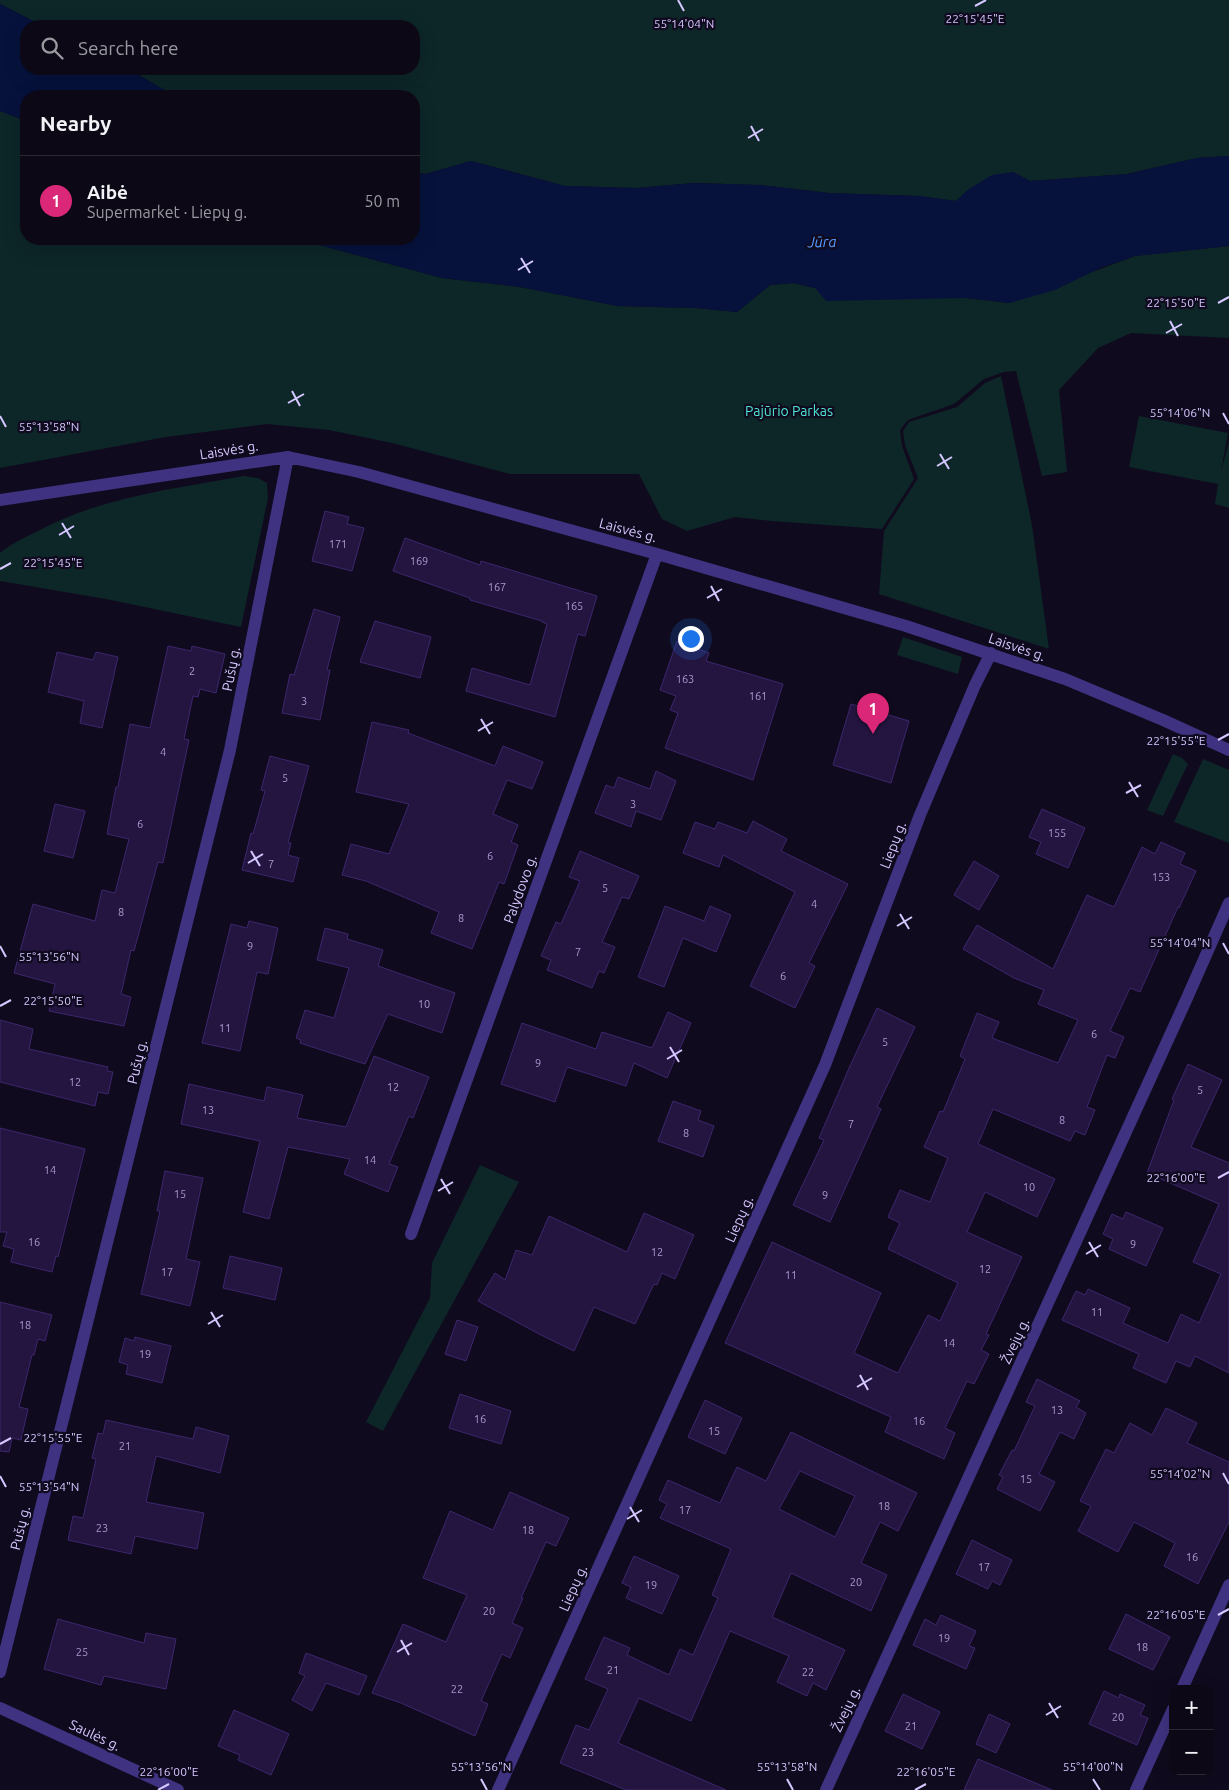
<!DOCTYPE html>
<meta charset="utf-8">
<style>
body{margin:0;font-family:Ubuntu,sans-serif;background:#1a1623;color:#f1f3f6}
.controls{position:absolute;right:15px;bottom:15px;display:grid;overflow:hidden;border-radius:10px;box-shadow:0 5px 20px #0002}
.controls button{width:45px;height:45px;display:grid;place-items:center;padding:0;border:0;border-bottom:1px solid #2c2935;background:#0c0816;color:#f1f3f6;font:25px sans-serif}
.you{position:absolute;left:690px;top:638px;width:18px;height:18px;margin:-12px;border:4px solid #fff;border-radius:50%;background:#1a73e8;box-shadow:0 0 0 8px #1a73e833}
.badge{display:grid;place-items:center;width:32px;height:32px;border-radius:50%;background:#db2777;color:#fff;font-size:16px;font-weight:700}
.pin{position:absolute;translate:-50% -41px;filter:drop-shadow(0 1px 2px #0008)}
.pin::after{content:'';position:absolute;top:26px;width:18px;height:15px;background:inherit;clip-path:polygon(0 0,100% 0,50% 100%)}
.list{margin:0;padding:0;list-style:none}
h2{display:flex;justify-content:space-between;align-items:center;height:65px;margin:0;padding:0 20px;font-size:21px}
h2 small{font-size:16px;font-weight:400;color:#9a9aa1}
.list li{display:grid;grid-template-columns:32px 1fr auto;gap:15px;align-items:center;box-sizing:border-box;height:90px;padding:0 20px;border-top:1px solid #2c2935}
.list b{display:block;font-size:19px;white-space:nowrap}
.list p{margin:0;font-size:16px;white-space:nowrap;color:#9a9aa1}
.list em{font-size:16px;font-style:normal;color:#9a9aa1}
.icon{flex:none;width:28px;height:28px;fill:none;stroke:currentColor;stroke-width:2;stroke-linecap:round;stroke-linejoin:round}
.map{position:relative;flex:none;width:1229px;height:1790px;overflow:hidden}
.search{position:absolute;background:#0c0816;box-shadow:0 5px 20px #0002;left:20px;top:20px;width:400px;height:55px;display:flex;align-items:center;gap:12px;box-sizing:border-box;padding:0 18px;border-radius:20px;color:#9a9aa1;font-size:19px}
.panel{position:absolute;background:#0c0816;box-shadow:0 5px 20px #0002;left:20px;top:90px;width:400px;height:155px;border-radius:20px}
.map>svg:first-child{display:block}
.green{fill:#0d2628}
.water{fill:#06123c}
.building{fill:#231540;stroke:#3d266d;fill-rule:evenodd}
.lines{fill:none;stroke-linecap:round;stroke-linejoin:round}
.minor{stroke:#3f3280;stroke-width:12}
.ticks{fill:none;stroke:#d5c7ff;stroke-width:2}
.labels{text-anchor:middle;stroke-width:4.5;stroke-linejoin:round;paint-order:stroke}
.number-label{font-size:11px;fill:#a89acf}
.park-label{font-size:14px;fill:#4de5d3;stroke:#100a1e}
.street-label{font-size:14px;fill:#d5c7ff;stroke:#100a1e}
.water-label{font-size:15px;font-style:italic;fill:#559bff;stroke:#100a1e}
.ticks-label{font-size:12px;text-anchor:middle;fill:#d5c7ff;stroke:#100a1e;stroke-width:4.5;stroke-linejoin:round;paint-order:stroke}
</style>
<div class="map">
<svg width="1229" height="1790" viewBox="0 0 1229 1790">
<rect width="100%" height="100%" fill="#100a1e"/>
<!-- green -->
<path class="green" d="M0 0H1229V156L1197 158 1127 174 1030 181 1013 172 969 189 956 201 919 196 829 193 759 185 694 183 637 188 565 186 471 161 426 174 414 172V96H175L128 69H414V26H43L0 4Z
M0 111 26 121V239H297L442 278 520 287 618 306 696 308 737 312 770 285 793 283 815 288 923 298H966L1009 303 1135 256 1229 246V338L1131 333 1098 348 1059 390 1067 472 1042 476 1016 371 1004 372 984 379 954 404 908 420 900 430 902 446 914 479 882 529 772 521 735 517 687 531 662 519 639 474H510L392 443 329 430 267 424 166 437 0 468Z
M1001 376 1032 525 1049 649 879 594 884 531 918 478 905 445 903 431 909 422 957 407 985 383Z
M1139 416 1228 433 1221 471 1229 442V508L1215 504 1218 484 1129 467Z
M244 476 258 478 267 483 268 498 241 627 106 599 0 581V553C11 544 23 538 36 532 100 497 173 489 244 476Z
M903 637 962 657 958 674 897 655Z
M1173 754 1182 758 1188 764 1163 816 1147 810Z
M1203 759 1229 770V843L1174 822Z
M480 1165 519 1182 383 1431 366 1422 430 1298 432 1263Z"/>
<!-- water -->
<path class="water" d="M0 4 43 26H26V69H128L175 96H26V121L0 111Z
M1229 156V246L1135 256 1100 268 1055 290 1009 303 966 298 826 301 815 288 793 283 770 285 737 312 696 308 618 306 520 287 442 278 297 239H414V172L426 174 471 161 565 186 637 188 694 183 760 185 829 193 919 196 956 201 969 189 992 175 1013 172 1030 181 1127 174 1197 158Z"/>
<!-- building -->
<path class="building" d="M325 511 349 517 347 524 364 528 352 571 312 561Z
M405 538 480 565 481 561 597 596 585 636 578 634 555 717 466 691 472 668 530 685 547 624 542 622V621L470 600V598L393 571Z
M314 609 340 617 327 670H330L320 720 282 713 290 674 294 675Z
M375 621 431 637 420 678 360 662Z
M677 641 709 653 706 661 783 684 753 780 665 748 678 713 670 710 676 696 660 690Z
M168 646 191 651 192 646 225 654 216 693 200 689 198 697 193 696 184 739 189 740 163 863 158 862 134 951 131 950 121 994 131 997 124 1026 49 1011 55 984 14 973 33 904 95 921 102 890 115 893 129 839 107 834 116 787H118L130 724 150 728Z
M57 652 93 660 96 652 118 657 102 728 80 723 84 701 48 692Z
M851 704 909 721 891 783 833 765Z
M372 722 409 730 408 733 495 766 503 746 543 762 532 789 507 780 493 814 518 825 511 842 518 845 504 884 499 882 472 949 431 933 439 912 366 881 342 875 351 844 389 854 409 804 356 792Z
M270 756 309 766 288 843H291L288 855 299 858 293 882 242 870 251 833 253 834 265 791 261 790Z
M656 771 676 781 661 820 636 811 631 827 595 813 606 785 614 788 618 777 650 789Z
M55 804 85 811 73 858 44 851Z
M1042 809 1085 828 1068 868 1036 854 1041 842 1029 837Z
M753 821 787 839 781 851 848 884 809 963 815 966 795 1008 750 986 795 892 723 855 719 867 683 853 695 822 715 829 718 822 747 833Z
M1161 842 1185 853 1180 864 1196 871 1179 908 1178 907 1140 992 1130 988 1110 1031 1124 1037 1115 1058 1107 1055 1087 1107 1095 1110 1085 1135 1075 1131 1070 1141 993 1109 978 1144 1055 1179 1037 1217 985 1192 967 1232 1022 1257 986 1334 989 1335 981 1350 989 1354 974 1384 967 1381 945 1428 955 1433 944 1459 885 1432 891 1417 725 1343 772 1242 881 1293 854 1353 898 1373 928 1315 940 1321 958 1283 888 1249 900 1223 888 1217 900 1190 930 1202 948 1158 924 1147 940 1111 943 1112 965 1059 960 1056 977 1013 999 1022 992 1038 1058 1063 1078 1020 1038 1004 1044 990 1014 978 963 949 977 925 1053 969 1087 895 1114 907 1142 847 1155 854Z
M580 851 639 876 629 899 622 897 602 942 615 947 604 973 599 971 592 988 547 970 551 960 541 956 556 922 561 924 580 881 569 877Z
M974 861 999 876 979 910 954 895Z
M665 906 704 921 710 906 731 915 716 952 683 938 664 987 638 977Z
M249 921 278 928 268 974 257 972 240 1051 202 1043 231 924 247 928Z
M325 928 348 934 347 939 383 950 378 966 455 993 442 1033 388 1014 365 1064 300 1043 301 1040 296 1038 305 1010 334 1018 349 968 317 960Z
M877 1008 915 1027 877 1107 881 1109 830 1222 793 1205 824 1140 819 1138 850 1066Z
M668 1012 691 1023 667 1078 634 1063 626 1086 567 1067 555 1102 501 1084 522 1023 596 1049 602 1032 652 1048Z
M0 1020 33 1029 29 1049 108 1067 107 1071 113 1072 108 1094 98 1092 95 1106 0 1082Z
M374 1056 429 1077 413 1118 409 1116 389 1164 398 1167 388 1192 344 1174 350 1159 288 1147 269 1219 243 1212 260 1141 181 1124 189 1084 264 1101 267 1087 303 1095 297 1118 346 1127Z
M1188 1064 1222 1080 1191 1147 1229 1163V1373L1195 1356 1190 1367 1176 1361 1166 1383 1133 1368 1139 1354 1062 1320 1076 1291 1085 1295 1088 1289 1130 1308 1123 1323 1168 1343 1181 1314 1199 1323 1221 1274 1193 1262 1219 1204 1147 1173 1174 1100 1172 1099Z
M673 1101 701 1111 698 1120 714 1126 703 1157 658 1141Z
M0 1128 85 1149 58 1257 56 1256 52 1272 11 1262 14 1249 3 1246 7 1232H0Z
M165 1171 203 1178 186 1259 200 1262 190 1306 141 1294 160 1211H157Z
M1126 1212 1163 1228 1146 1266 1109 1249 1113 1239 1103 1234 1112 1214 1123 1219Z
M644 1213 694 1235 675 1279 662 1273 657 1285 654 1284 635 1324 594 1307 574 1351 539 1334 478 1301 495 1273 505 1280 516 1250 532 1255 549 1216 627 1252Z
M230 1256 282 1268 275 1300 223 1288Z
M0 1302 52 1315 45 1341 38 1339 34 1355H32L19 1407 28 1409 21 1440 12 1438 9 1452 0 1451Z
M457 1320 478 1327 466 1361 445 1354Z
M135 1337 171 1346 162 1383 126 1374 128 1365 119 1362 125 1338 134 1341Z
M1037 1379 1080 1401 1076 1407 1086 1413 1074 1439 1060 1432 1039 1474 1055 1482 1040 1511 997 1489 1003 1477 999 1475 1012 1450 1014 1451 1035 1406 1026 1402Z
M460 1394 511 1411 501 1444 449 1428Z
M705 1400 742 1418 725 1454 688 1437Z
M1166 1408 1197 1423 1187 1443 1229 1462V1522L1198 1584 1164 1566 1175 1543 1134 1522 1118 1552 1078 1531 1091 1506 1080 1501 1106 1449 1114 1453 1130 1423 1152 1435Z
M106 1420 193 1439 196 1427 229 1436 220 1473 156 1456 146 1502 204 1513 197 1549 135 1536 131 1554 68 1540 73 1516 83 1518 96 1459 92 1458 98 1433 103 1434Z
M791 1432 917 1493 898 1531 880 1522 861 1563 887 1575 871 1611 791 1573 772 1617 845 1650 826 1690 813 1683 807 1696 777 1682 789 1656 730 1631 691 1721 639 1698 618 1743 726 1790H626L560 1763 576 1725 589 1730 608 1689 585 1679 604 1637 630 1648 627 1655 669 1675 680 1649 693 1655 718 1598 712 1595 731 1549 660 1518 667 1504 659 1500 668 1480 720 1503 737 1467 766 1481ZM800 1471 855 1496 835 1537 779 1509Z
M510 1492 569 1518 556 1546 546 1542 521 1598H523L512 1623 523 1628 510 1658 502 1654 481 1701 488 1704 475 1736 401 1703 372 1693 403 1624 446 1642 467 1595 423 1578 450 1511 493 1530Z
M972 1540 1012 1560 1000 1585 992 1581 988 1589 956 1574Z
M634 1556 679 1576 662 1614 626 1598 631 1587 622 1583Z
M1126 1614 1170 1637 1153 1670 1109 1649Z
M941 1615 976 1631 969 1646 975 1648 966 1669 913 1645 925 1619 936 1625Z
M58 1619 144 1643 146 1633 176 1639 166 1689 104 1676 101 1685 44 1669Z
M306 1653 367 1676 359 1695 326 1683 312 1711 292 1700 305 1676 299 1673Z
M1104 1691 1119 1698 1120 1694 1145 1705 1140 1715 1148 1718 1137 1745 1089 1724Z
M903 1694 940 1712 922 1749 885 1731Z
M234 1710 289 1734 271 1775 238 1760 240 1755 218 1746Z
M989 1714 1010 1724 996 1753 976 1744Z
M978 1759 1052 1790H964Z"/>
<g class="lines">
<!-- minor -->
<path class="minor" d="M0 500 288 457 359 472 657 554 906 626 1065 679 1163 720 1229 750
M411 1234 657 554
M0 1672 230 750 288 457
M1182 1689 1229 1585
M0 1708 178 1790
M498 1790 825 1065 920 815 975 685 991 653
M826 1790 1187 998 1229 903
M1136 1790 1173 1709"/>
</g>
<!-- ticks -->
<path class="ticks" d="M678 0 684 11M975 6 986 0M751 126 759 141M748 138 763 129M521 258 530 273M518 270 533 261M1218 303 1229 297M1170 321 1178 336M1166 333 1182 324M292 391 300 406M288 403 304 394M1223 413 1229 424M0 416 6 427M940 454 949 469M937 466 952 457M62 523 71 538M59 535 74 526M0 569 11 563M711 586 719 601M707 598 722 589M481 719 490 734M478 731 493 722M1218 740 1229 734M1129 782 1138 797M1126 793 1141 785M251 851 260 866M248 863 263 854M900 914 909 929M897 926 912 917M1223 943 1229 954M0 946 6 957M0 1006 11 1000M670 1047 679 1062M667 1059 682 1050M1218 1178 1229 1172M441 1179 450 1194M438 1191 453 1182M1089 1242 1098 1257M1086 1254 1101 1245M211 1312 220 1327M208 1324 223 1315M860 1375 868 1390M857 1387 872 1378M0 1444 11 1438M1223 1473 1229 1484M0 1476 6 1487M630 1507 639 1522M627 1519 642 1510M1218 1615 1229 1609M401 1640 409 1655M397 1652 412 1643M1049 1703 1058 1718M1046 1715 1061 1706M481 1779 487 1790M787 1779 793 1790M1093 1779 1100 1790M158 1790 169 1784M915 1790 926 1784"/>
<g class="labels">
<!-- number labels -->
<g class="number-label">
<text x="338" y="548">171</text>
<text x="419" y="565">169</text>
<text x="497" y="591">167</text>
<text x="574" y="610">165</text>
<text x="192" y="675">2</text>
<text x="685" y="683">163</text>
<text x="758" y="700">161</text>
<text x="304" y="705">3</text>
<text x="163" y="756">4</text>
<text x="285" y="782">5</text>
<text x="633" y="808">3</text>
<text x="140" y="828">6</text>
<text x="1057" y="837">155</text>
<text x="490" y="860">6</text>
<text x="271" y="868">7</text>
<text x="1161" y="881">153</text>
<text x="605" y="892">5</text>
<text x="814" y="908">4</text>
<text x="121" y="916">8</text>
<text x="461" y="922">8</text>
<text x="250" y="950">9</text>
<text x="578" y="956">7</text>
<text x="783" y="980">6</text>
<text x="424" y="1008">10</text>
<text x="225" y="1032">11</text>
<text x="1094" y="1038">6</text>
<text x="885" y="1046">5</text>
<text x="538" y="1067">9</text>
<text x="75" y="1086">12</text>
<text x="393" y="1091">12</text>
<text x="1200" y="1094">5</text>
<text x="208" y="1114">13</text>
<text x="1062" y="1124">8</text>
<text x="851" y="1128">7</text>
<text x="686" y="1137">8</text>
<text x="370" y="1164">14</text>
<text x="50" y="1174">14</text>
<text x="1029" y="1191">10</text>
<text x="180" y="1198">15</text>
<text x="825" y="1199">9</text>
<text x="34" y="1246">16</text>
<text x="1133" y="1248">9</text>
<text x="657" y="1256">12</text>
<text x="985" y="1273">12</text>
<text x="167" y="1276">17</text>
<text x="791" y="1279">11</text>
<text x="1097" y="1316">11</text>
<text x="25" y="1329">18</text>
<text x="949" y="1347">14</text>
<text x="145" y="1358">19</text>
<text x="1057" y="1414">13</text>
<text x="480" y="1423">16</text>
<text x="919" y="1425">16</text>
<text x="714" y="1435">15</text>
<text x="125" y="1450">21</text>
<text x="1026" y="1483">15</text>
<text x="884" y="1510">18</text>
<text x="685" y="1514">17</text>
<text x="102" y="1532">23</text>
<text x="528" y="1534">18</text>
<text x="1192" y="1561">16</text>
<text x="984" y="1571">17</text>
<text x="856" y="1586">20</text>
<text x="651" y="1589">19</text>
<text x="489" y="1615">20</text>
<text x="944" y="1642">19</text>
<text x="1142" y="1651">18</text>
<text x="82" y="1656">25</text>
<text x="613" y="1674">21</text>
<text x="808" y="1676">22</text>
<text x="457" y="1693">22</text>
<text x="1118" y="1721">20</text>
<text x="911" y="1730">21</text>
<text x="588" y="1756">23</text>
</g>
<!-- park labels -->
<g class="park-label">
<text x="789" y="416">Pajūrio Parkas</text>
</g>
<!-- street labels -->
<g class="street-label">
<text transform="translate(229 450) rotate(-9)" y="5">Laisvės g.</text>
<text transform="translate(628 530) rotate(15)" y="5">Laisvės g.</text>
<text transform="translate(1017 647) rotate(19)" y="5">Laisvės g.</text>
<text transform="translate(231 669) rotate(-79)" y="5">Pušų g.</text>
<text transform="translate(893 845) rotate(-69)" y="5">Liepų g.</text>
<text transform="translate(520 889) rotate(-70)" y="5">Palydovo g.</text>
<text transform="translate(137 1062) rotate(-76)" y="5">Pušų g.</text>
<text transform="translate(739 1219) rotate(-66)" y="5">Liepų g.</text>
<text transform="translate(1015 1341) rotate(-65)" y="5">Žvejų g.</text>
<text transform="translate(20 1528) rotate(-76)" y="5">Pušų g.</text>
<text transform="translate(573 1588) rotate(-66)" y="5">Liepų g.</text>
<text transform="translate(846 1709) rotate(-65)" y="5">Žvejų g.</text>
<text transform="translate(95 1735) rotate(25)" y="5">Saulės g.</text>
</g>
<!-- water labels -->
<g class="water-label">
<text transform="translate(822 242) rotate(-1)" y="5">Jūra</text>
</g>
</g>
<g class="ticks-label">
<text x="975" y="23">22°15'45"E</text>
<text x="684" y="28">55°14'04"N</text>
<text x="1176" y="307">22°15'50"E</text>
<text x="1180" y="417">55°14'06"N</text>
<text x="49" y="431">55°13'58"N</text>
<text x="53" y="567">22°15'45"E</text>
<text x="1176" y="745">22°15'55"E</text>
<text x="1180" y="947">55°14'04"N</text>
<text x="49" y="961">55°13'56"N</text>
<text x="53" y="1005">22°15'50"E</text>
<text x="1176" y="1182">22°16'00"E</text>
<text x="53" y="1442">22°15'55"E</text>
<text x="1180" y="1478">55°14'02"N</text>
<text x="49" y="1491">55°13'54"N</text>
<text x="1176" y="1619">22°16'05"E</text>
<text x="481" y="1771">55°13'56"N</text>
<text x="787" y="1771">55°13'58"N</text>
<text x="1093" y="1771">55°14'00"N</text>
<text x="169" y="1776">22°16'00"E</text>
<text x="926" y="1776">22°16'05"E</text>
</g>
</svg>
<div class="controls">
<button>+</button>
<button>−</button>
</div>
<div class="you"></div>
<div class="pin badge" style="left:873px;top:734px">1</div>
<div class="search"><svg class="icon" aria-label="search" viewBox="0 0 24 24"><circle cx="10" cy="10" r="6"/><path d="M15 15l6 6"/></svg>Search here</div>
<section class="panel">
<h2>Nearby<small></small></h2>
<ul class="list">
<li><span class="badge">1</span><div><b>Aibė</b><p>Supermarket · Liepų g.</p></div><em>50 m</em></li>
</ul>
</section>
</div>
